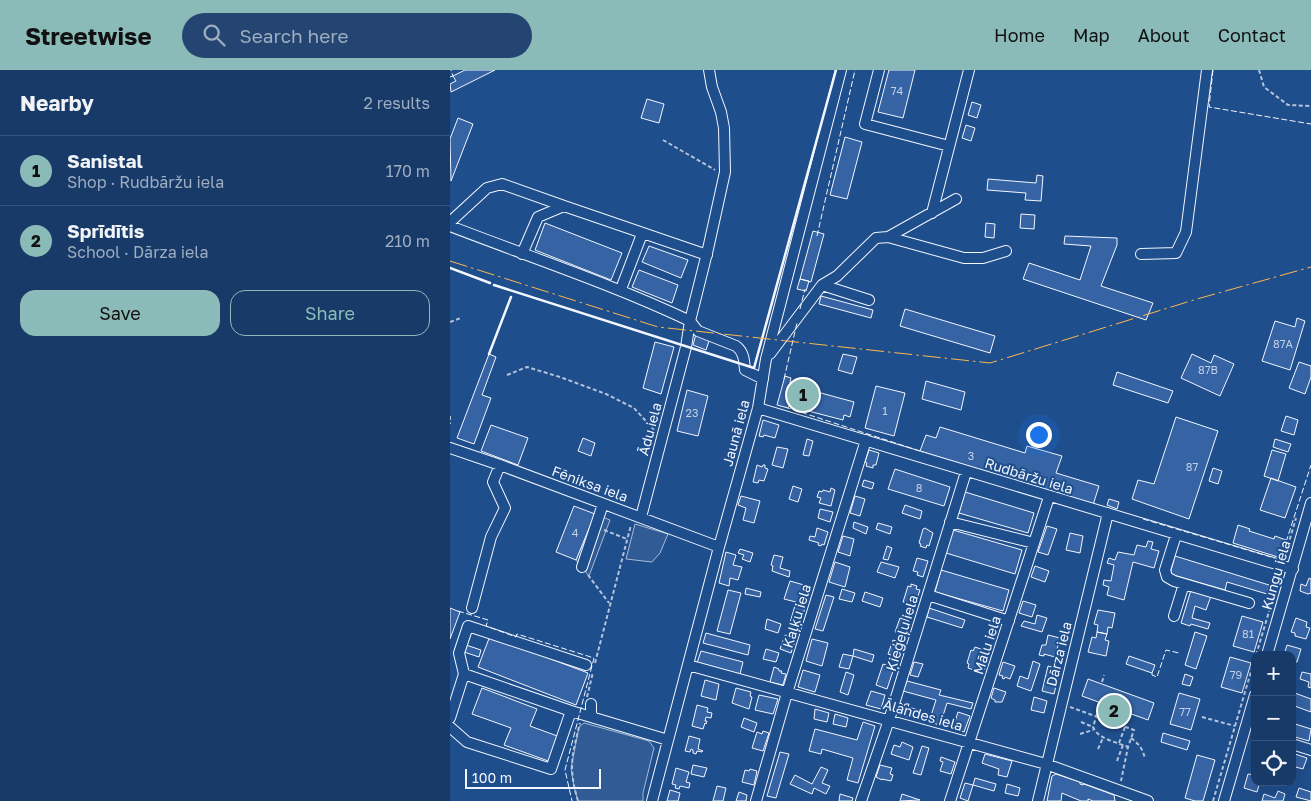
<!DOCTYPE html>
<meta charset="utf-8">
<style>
body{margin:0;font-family:"Golos Text",sans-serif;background:#244571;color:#f1f3f6}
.controls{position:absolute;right:15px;bottom:15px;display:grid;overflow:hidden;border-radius:10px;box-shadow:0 5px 20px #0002}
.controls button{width:45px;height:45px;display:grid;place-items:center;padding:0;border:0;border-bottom:1px solid #36547d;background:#173a69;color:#f1f3f6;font:25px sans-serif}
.scale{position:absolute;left:15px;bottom:12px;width:136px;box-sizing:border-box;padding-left:5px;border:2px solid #f2f6ff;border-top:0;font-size:14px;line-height:18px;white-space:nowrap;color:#f2f6ff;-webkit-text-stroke:4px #1f4e8c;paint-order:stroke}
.you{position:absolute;left:588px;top:364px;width:18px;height:18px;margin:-12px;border:4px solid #fff;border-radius:50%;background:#1a73e8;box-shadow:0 0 0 8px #1a73e833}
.badge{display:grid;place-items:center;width:32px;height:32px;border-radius:50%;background:#8bbbb9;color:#111;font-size:16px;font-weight:700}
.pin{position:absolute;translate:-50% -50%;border:2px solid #fff;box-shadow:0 1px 5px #0006}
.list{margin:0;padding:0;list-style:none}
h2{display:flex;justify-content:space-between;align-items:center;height:65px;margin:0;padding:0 20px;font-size:21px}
h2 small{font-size:16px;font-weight:400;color:#9eadc0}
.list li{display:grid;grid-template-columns:32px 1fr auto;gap:15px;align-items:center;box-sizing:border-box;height:70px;padding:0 20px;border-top:1px solid #36547d}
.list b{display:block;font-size:19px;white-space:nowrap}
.list p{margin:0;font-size:16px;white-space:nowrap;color:#9eadc0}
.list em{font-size:16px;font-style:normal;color:#9eadc0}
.actions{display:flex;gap:10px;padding:15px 20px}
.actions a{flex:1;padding:11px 0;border:1px solid #8bbbb9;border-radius:15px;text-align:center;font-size:18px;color:#8bbbb9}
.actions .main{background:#8bbbb9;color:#111}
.icon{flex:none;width:28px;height:28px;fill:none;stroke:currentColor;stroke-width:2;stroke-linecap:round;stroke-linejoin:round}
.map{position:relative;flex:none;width:861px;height:731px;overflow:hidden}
header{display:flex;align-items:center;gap:30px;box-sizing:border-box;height:70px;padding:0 25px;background:#8bbbb9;color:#111}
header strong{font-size:24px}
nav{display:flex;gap:28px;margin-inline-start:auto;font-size:18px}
.search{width:350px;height:45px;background:#244571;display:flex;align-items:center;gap:12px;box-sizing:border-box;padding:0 18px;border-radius:28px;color:#9eadc0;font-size:19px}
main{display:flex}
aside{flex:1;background:#173a69}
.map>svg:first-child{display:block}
.built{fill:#305b95;stroke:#a8bbd7}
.building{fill:#3563a3;stroke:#f2f6ff}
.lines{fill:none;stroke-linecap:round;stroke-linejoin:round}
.minor-casing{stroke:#f2f6ff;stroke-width:12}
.path{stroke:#b3c4dc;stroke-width:2;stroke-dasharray:4 2.5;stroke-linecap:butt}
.minor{stroke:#1f4e8c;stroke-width:10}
.fence{stroke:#f2f6ff;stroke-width:1;stroke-dasharray:6 2.5;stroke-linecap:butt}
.wall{stroke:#f2f6ff;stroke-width:2.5}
.power{stroke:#ffb74d;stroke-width:1;stroke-dasharray:18 4 2.5 4;stroke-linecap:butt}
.labels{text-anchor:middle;stroke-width:4;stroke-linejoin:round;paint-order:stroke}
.number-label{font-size:11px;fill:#c3d1e8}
.street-label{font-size:14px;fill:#f2f6ff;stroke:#1f4e8c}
</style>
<header>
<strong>Streetwise</strong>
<div class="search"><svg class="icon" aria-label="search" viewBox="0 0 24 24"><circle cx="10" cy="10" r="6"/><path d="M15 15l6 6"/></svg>Search here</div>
<nav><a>Home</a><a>Map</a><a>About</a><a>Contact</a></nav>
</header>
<main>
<aside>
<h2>Nearby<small>2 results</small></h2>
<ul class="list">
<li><span class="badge">1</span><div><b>Sanistal</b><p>Shop · Rudbāržu iela</p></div><em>170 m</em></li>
<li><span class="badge">2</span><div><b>Sprīdītis</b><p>School · Dārza iela</p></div><em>210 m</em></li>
</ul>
<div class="actions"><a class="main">Save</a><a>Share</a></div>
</aside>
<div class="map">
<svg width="861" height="731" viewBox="0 0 861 731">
<rect width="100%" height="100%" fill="#1f4e8c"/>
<!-- built -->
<path class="built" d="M145 444 160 450 139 506 126 490Z
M185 454 218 464 210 483 202 492 176 489Z
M134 653 199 671 204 678 193 723V731H128L124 717 121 698 129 657Z"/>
<!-- building -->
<path class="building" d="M15 0H45L1 22 0 14 6 11 3 6Z
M439 0H465L453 48 428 42Z
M197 29 214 34 209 53 191 48Z
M522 32 531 35 527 48 518 45Z
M8 48 23 54 1 111 0 69Z
M516 55 525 58 521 71 512 68Z
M395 67 412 72 397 129 380 125Z
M587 105 593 106 591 131 575 130 576 123 537 120 538 109 586 113Z
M571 144 585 145 584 159 570 158Z
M95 153 172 183 161 210 85 180Z
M536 153 545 154 544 168 535 167Z
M363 161 374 164 361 212 350 209Z
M615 166 667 168V175L651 216 703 233 696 250 573 209 579 193 630 210 641 176 614 174Z
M199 176 238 190 231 208 192 192Z
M189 200 228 215 222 233 182 217Z
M350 209 359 211 356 221 347 219Z
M371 226 423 240 421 248 369 234Z
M455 239 545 266 540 283 450 256Z
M847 248 855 251 840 300 812 291 825 251 845 257Z
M246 264 260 268 256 280 243 275Z
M205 272 224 277 211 324 193 318Z
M39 284 46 287 32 325 41 328 24 374 7 368Z
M393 284 407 287 402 304 388 300Z
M742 284 761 293 764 285 784 294 770 326 731 308Z
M849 292 861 296V307L855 324 839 318Z
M667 302 723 321 718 333 663 315Z
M335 306 341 308 340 313H349V317L404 332 400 347 394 345 393 350 339 336 338 338 327 335Z
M476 311 515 322 511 340 472 329Z
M426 316 455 323 444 366 415 358Z
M237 320 258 326 248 366 227 361Z
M836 346 848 350 844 365 831 361Z
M726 347 768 361 739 449 682 429 688 410 704 414Z
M313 350 329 355 325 368 314 365 313 367 309 366Z
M41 355 78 368 68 395 31 381Z
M490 357 575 383 577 376 612 386 606 403 649 416 643 435 470 381 476 365 486 368Z
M133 368 145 373 141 386 128 381Z
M357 369 363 371 359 386 353 385Z
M825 369 841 374 838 382 823 377Z
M327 377 338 379 333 398 322 395Z
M419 380 429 383 426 395H423V398L416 396 417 393 415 392Z
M822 380 836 384 828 411 814 406Z
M307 395 312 397 313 395H315V398L318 399 314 411 309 410 308 413 303 412Z
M763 398 772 401 768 414 759 411Z
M445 399 500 417 494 436 438 419Z
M821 408 846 417 835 448 810 440Z
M414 410 424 413 422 419 412 416Z
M343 416 352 419 348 432 339 429Z
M381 418 385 420 381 436 369 433 371 428 367 427 369 421 372 422 373 420 380 422Z
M515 422 584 443 578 463 509 443Z
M291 426 310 431 304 453 293 450 296 438 288 435Z
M405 426 415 429 410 446 400 443Z
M659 429 669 432 667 439 657 435Z
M455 435 472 441 470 449 452 443Z
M124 436 145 444 126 490 106 482Z
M370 439 383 442 380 452 368 448Z
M404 452 418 457 416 464 403 458Z
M428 453 442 457 440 464 426 459Z
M788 455 800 459 799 461 824 469 825 466 836 470 831 488 783 473Z
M597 456 607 459 598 485 588 482Z
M367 458 378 462 374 475 372 474 371 476 368 475 369 473 359 470 360 466 365 467Z
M475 458 483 463 479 476 477 475 476 478 470 476 471 474 469 473 473 459Z
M503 460 572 480 565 504 496 483Z
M620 463 633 466 630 483 616 480Z
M393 466 404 469 400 486 388 482Z
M698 471 703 472 701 479 709 481 704 498 683 492 674 530 657 525 659 517 653 515 654 510 661 511 664 495 657 493 659 488 665 490 668 482 684 485 687 475 696 477Z
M437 476 442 478 438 490 433 489Z
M290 479 303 483 300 492 292 489 294 485 288 483Z
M276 482 286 485 283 495 292 497 288 510 280 508 279 516 269 513Z
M324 485 333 487 330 498 340 501 339 507 322 501 323 496 321 495Z
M725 486 819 515 817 524 777 512 775 520 720 504Z
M467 488 478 491 473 507 467 505 468 502 463 501Z
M385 492 400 497 395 517 379 512Z
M431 492 449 497 445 508 427 502Z
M585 496 599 501 595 512 581 507Z
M491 500 559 520 553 541 485 522Z
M859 508 861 509V523L858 524 850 521 851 514 856 516Z
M340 511 361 517 349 558 339 556 346 532 334 529Z
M461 514 467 516 466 519 470 520 465 535 453 532 458 516 461 517Z
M296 518 311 522 310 527 295 524Z
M392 519 405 523 402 532 389 529Z
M278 520 291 523 280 564 267 561Z
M741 520 761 526 756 540 745 536 742 548 760 553 758 559 741 554 740 556 731 553Z
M415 522 433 528 430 537 412 531Z
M376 525 384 527 373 561 365 559Z
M573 531 586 535 582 547 569 543Z
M0 538 10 542 0 569Z
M479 538 515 550 512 558 477 547Z
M648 540 665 543 662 558 658 557 657 564 647 562 648 555 644 554Z
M587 545 597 548 592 562 571 556 574 551 585 554Z
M792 546 813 552 804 582 783 576Z
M450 548 459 551 454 565 445 562Z
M846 548 857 552 856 557 860 558 856 569 845 566V563L841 562Z
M317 549 331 554 328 563 315 559Z
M647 562 657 564 655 570 659 571 656 586 638 582 642 567 646 568Z
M745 562 757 566 746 599 735 595Z
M256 563 300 575 298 585 253 573Z
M335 565 346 568 341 583 330 579Z
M598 565 610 568 605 587 594 584V586L589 585 592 575H596Z
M40 566 138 603 126 635 28 597Z
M362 569 378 573 372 596 356 591Z
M443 570 452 573 447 587 438 584Z
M16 575 31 580 29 587 14 582Z
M837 575 851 579 847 592 842 591V585H834Z
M525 577 539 582 535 599H534L532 603 518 598 519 594 517 593 521 580 523 581Z
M316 579 329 583 326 592 313 589Z
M404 579 424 585 422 592 403 586Z
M251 581 293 592 290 604 247 593Z
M393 584 403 586 399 599 389 597Z
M679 586 705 595 702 603 676 594Z
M780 587 801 593 792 623 771 617Z
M583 591 590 594 581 621 567 616 570 606 578 609Z
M464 592 473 594 468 607 460 605Z
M553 592 565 596 560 609 555 607 554 609 552 608 553 606 549 605Z
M433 594 444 598 437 619 426 615Z
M598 596 610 599 604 624 592 621Z
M324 597 329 599V601H332L331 603 336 604 333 615 320 612Z
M353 600 370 605 365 622 348 617Z
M396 602 404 605 398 625 390 622Z
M852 602 861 604V618L858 617 859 612 850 609Z
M735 604 743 607 740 616 732 614Z
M638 609 704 633 698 650 632 626Z
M255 610 269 614 266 630 251 626Z
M457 611 491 620 489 625 523 633 521 639 497 633 490 655 479 652 486 630 453 621Z
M32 618 87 639 80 656 110 667 101 692 54 675 61 658 22 644Z
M286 618 301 622 300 626 302 627 299 639 282 633Z
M544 618 556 622 552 632H545V630L541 628Z
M421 621 435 625 431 639 416 635Z
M842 622 861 629V642L842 635Z
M729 623 750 629 741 660 720 654Z
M309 625 328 629 323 644 305 640Z
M584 627 597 631 594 643 581 640Z
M451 633 454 636 455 634H459L458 637 469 640 467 648 446 644Z
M247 635 258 638 257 642 262 643 261 648 256 647 255 651H257L256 654 255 653 253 659 242 656Z
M365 639 379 643 377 652 364 649Z
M508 642 520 646 514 662 503 658Z
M385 644 398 648 396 657 383 654Z
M294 648 307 653 304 662 291 657Z
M413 652 425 656 408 713 397 710 403 688 372 679 371 684 359 681 365 659 407 670Z
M842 653 861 659 859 671 842 666Z
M313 661 319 663 313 681 302 678 307 662 312 664Z
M713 663 740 671 737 680 711 672Z
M239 666 250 669 248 679 253 681 252 682 247 681 246 684 243 683V680L241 679 240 682 235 681Z
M452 672 463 677 459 690 441 684 444 675 450 677Z
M472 676 479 678 471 705 463 703Z
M330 682 339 684 326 728 317 726Z
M842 683 857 688 853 699 842 696Z
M535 684 562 691 557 707 548 705 549 699 532 693Z
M747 685 765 690 753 731H745L735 728Z
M491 687 505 692 501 704 490 701 493 692 490 691Z
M243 695 257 698 254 707 241 704Z
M430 695 442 698 440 704 443 705 441 711 432 709V710L426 707Z
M371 697 378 700 372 713 380 716 376 724 364 718 362 724 340 714 345 705 362 714Z
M226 698 239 702 236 712 240 713 239 718 230 716 229 719 225 718 226 715 222 714Z
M300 699 307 701 304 715 292 712 295 700 299 701Z
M606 704 630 712V714L633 715 634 714 664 725 665 731H643L638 729V731H631L612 723 611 731H597L602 706Z
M798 704 805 705V712H810L807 722 794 718Z
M525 708 546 714 544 721 523 715Z
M515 713 523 715 518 731 510 728Z
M557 714 570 718 568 726 555 723Z
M267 716 276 718 273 731H263Z
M849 718 861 722V731L846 727Z
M220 720 230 723 228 731H217Z
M828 721 835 724 833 731H812L814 724 825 728Z
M289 722 297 725 296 731H286Z
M390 724 403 728 402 731H389Z
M452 724 470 730 450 731Z"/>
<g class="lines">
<!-- minor casing -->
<g class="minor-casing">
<path id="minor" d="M429 0 415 54 499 76
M482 143 519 0
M0 152 37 118 52 114 114 136
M0 156C80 187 162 214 240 251L248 261 286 276C294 282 294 290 295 300L313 309
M438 167 506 129
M72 184 88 147 114 136 257 185
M691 184 726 183 736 162 757 0
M372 215 419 230
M171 219 192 164
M320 284 372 215 387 206 426 168 438 167 514 188H533L556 181
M308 338 843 499
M0 378 50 395 269 477
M191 447 236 277 240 251 258 179 275 102 274 58 271 42 262 17 259 0
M500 452 584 473
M726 465 715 500 717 507 724 511 799 533
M132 497 153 434
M478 525 559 551
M22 538 41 467 55 438 43 412 50 395
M724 546 734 514
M817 585 861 433
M238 595 596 694 698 731
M141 634V644L144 648
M121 641 218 670
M0 648 14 604 9 583 18 556 136 595
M0 657 17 672 101 699 121 641 14 604
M842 674 861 680
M202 731 269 477 308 338 316 289 391 0
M306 731 337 623 416 370
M411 731 439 650 516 402
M500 731 599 427
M588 731 658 443
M774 731 805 625"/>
</g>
<!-- path -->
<path class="path" d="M809 0 814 17 838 35 861 36
M213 70 265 100
M0 252 11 248
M57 305 77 297 110 307 156 324 184 338 204 360
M0 346V354
M154 460 177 469
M836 482 846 448
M138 505 159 533
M806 585 824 525
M145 593 181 455
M652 612 654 605
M137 627 143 602
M620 637 684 660 678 677 671 711
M649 638 643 657C648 669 666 672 678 677
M752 647 785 656
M631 652 643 657
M673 656 677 648
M630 664 643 660
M681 668C689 674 693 679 695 689
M669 673 675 657
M648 679 653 668
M667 691 673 675
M128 731C118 698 122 685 130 653
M763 731 805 588"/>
<!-- minor -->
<use href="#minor" class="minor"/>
<!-- fence -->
<path class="fence" d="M763 0 759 37 861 54
M0 7 3 6 1 0
M367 166 405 0
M350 239 355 219
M334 309 347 253
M335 337 473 382
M693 449 831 490 832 486
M836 472 861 395
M8 541 38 550 36 556 66 567 67 564 144 588 115 700 122 731
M702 603V605L707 607 716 580 729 583"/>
<!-- wall -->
<path class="wall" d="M0 198 40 213
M44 215 304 298 386 0
M39 284 61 227"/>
<!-- power -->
<path class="power" d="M0 191 208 257 540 293 747 229 861 197"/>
</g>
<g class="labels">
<!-- number labels -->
<g class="number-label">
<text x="447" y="25">74</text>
<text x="833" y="278">87A</text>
<text x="758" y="304">87B</text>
<text x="435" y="345">1</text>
<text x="242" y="347">23</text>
<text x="521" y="390">3</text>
<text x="742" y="401">87</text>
<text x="469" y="422">8</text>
<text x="125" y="467">4</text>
<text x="798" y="568">81</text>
<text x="786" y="609">79</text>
<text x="735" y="646">77</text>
</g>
<!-- street labels -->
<g class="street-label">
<text transform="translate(200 359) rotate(-75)" y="5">Ādu iela</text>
<text transform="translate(286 363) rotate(-75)" y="5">Jaunā iela</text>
<text transform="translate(579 406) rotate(17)" y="5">Rudbāržu iela</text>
<text transform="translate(140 414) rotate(20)" y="5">Fēniksa iela</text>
<text transform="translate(826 505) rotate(-74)" y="5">Kungu iela</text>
<text transform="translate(347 546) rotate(-73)" y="5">Kaļķu iela</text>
<text transform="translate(452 563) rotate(-73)" y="5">Ķieģeļu iela</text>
<text transform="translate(537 575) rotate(-72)" y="5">Mālu iela</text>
<text transform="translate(609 584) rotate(-76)" y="5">Dārza iela</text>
<text transform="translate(473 645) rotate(16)" y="5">Ālandes iela</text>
</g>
</g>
</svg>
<div class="controls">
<button>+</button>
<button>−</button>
<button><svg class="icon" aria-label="locate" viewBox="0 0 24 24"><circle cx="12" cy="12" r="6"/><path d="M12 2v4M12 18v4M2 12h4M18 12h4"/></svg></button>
</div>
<div class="scale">100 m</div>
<div class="you"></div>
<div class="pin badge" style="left:353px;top:325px">1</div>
<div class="pin badge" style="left:664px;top:641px">2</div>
</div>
</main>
